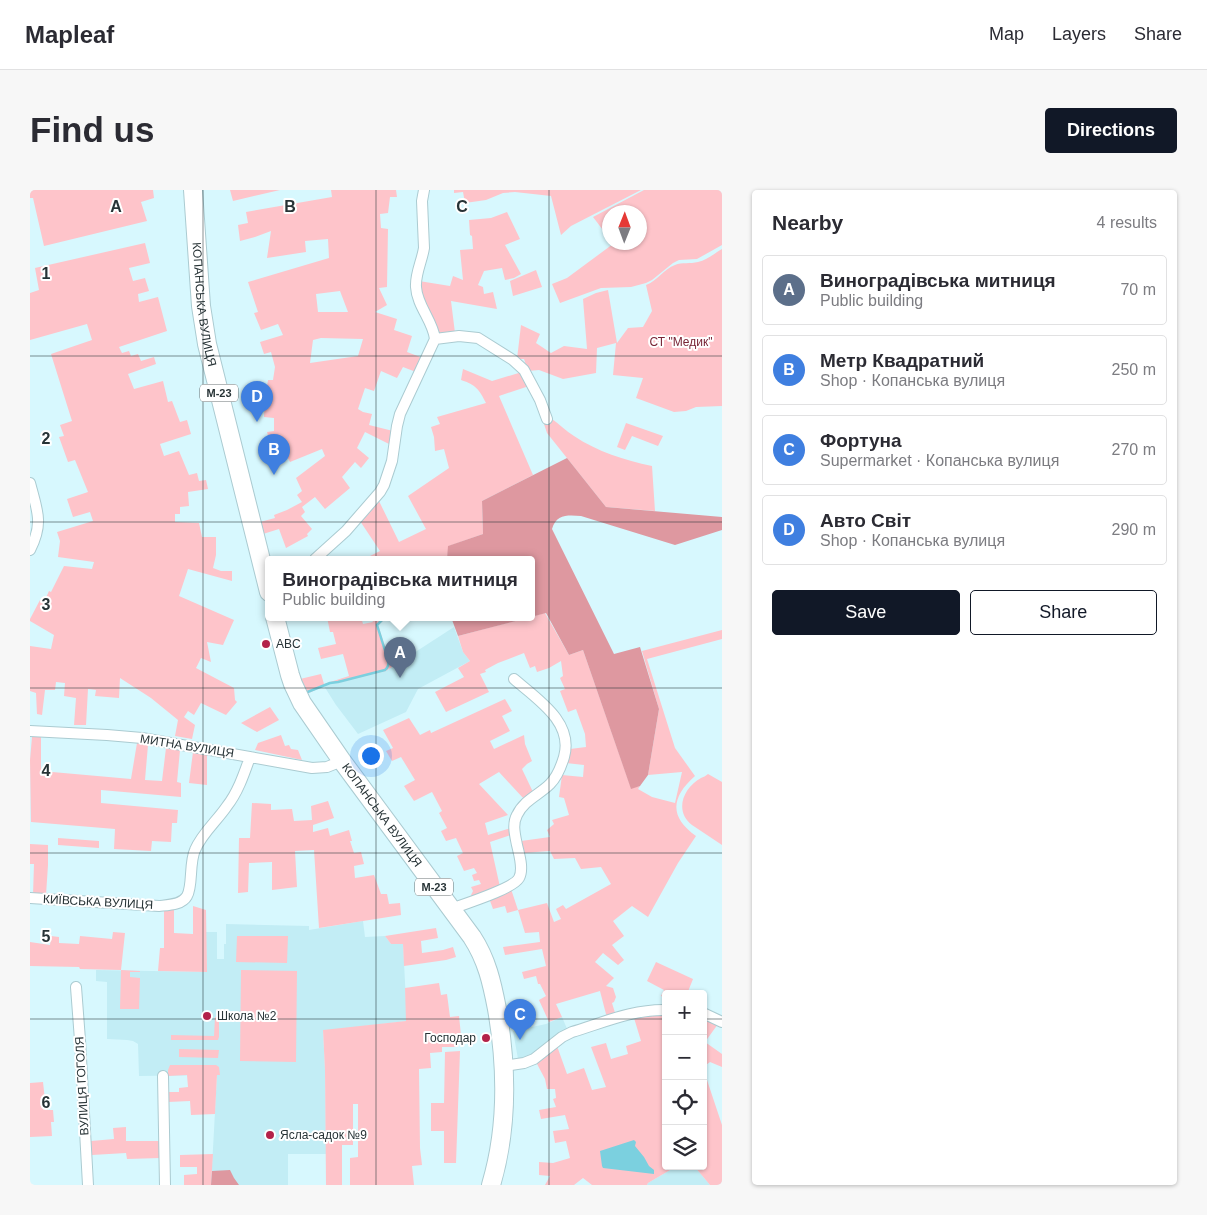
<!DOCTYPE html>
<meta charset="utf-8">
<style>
body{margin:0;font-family:Arial,sans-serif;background:#f7f7f7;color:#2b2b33}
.controls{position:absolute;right:15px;bottom:15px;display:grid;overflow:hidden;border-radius:5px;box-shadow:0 1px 4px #0004}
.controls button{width:45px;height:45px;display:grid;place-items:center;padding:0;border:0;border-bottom:1px solid #e1e1e2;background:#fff;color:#2b2b33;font:25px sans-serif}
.compass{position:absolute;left:572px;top:15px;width:45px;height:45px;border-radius:50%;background:#fff;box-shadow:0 1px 4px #0004;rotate:1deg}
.you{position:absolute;left:340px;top:565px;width:18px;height:18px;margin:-12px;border:4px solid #fff;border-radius:50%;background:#1a73e8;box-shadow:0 0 0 8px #1a73e833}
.badge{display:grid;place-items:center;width:32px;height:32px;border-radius:50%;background:#111827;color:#fff;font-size:16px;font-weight:700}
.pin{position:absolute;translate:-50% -41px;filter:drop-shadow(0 1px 2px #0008)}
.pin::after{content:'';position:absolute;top:26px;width:18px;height:15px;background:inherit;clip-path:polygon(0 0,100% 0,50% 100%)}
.popup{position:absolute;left:235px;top:366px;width:270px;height:65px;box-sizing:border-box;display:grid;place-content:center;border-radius:5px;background:#fff;filter:drop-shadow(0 1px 4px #0005);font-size:16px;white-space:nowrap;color:#7c7c81}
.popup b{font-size:19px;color:#2b2b33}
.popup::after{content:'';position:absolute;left:50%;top:100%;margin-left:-10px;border:10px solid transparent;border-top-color:#fff}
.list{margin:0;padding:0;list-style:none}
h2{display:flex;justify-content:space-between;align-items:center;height:65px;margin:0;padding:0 20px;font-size:21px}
h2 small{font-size:16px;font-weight:400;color:#7c7c81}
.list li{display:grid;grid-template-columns:32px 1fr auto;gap:15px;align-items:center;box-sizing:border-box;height:70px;margin:0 10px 10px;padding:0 10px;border:1px solid #e1e1e2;border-radius:5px}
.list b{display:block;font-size:19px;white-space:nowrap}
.list p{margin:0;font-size:16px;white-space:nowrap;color:#7c7c81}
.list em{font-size:16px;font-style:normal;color:#7c7c81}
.actions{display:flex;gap:10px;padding:15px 20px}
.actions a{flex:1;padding:11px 0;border:1px solid #111827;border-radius:5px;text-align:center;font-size:18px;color:#111827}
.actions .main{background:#111827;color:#fff}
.icon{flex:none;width:28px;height:28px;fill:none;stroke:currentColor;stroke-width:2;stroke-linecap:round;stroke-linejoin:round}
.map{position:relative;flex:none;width:692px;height:995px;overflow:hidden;border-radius:5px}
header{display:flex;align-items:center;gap:30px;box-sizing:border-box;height:70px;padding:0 25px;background:#fff;border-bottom:1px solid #e1e1e2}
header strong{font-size:24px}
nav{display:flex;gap:28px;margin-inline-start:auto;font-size:18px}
.intro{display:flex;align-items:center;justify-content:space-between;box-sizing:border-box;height:120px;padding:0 30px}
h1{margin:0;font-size:35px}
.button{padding:12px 22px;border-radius:5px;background:#111827;color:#fff;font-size:18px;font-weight:700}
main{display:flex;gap:30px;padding:0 30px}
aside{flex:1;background:#fff;border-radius:5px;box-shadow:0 1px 4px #0004}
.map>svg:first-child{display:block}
.built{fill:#c2edf5}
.green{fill:#fec4ca;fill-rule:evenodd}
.forest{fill:#de98a0}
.water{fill:#7bd0df}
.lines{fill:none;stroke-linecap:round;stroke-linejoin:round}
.stream{stroke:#7bd0df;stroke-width:2.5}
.street-casing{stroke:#abcbd1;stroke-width:12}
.highway-casing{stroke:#abcbd1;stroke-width:20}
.street{stroke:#fff;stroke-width:10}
.highway{stroke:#fff;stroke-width:18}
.grid{fill:none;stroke:#273336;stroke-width:1;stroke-opacity:0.55}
.poi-dot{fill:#b32249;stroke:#fff;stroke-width:2}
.labels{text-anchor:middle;stroke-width:4;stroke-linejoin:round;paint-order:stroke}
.shield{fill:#fff;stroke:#687072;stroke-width:1}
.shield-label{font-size:11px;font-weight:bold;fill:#273336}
.street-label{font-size:12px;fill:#273336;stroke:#fff}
.park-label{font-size:12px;fill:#782536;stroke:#fff}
.poi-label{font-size:12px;fill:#273336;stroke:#fff;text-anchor:start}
.grid-label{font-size:16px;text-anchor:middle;font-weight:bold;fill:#273336;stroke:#fff;stroke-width:4;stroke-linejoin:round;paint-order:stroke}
</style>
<header>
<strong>Mapleaf</strong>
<nav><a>Map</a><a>Layers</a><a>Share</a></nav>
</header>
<div class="intro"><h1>Find us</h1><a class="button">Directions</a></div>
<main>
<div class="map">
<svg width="692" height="995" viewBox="0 0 692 995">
<rect width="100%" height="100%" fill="#d7f8fe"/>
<!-- built -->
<path class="built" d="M424 437 433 462 440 471 388 499 376 522 328 544 306 515 294 496 300 493H308L356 481Z
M333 731 335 747 355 746 361 754 373 753 377 831 293 841 295 881 296 964H258V995H181L187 885 109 886 108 854 103 851 97 850 77 849V792L66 791V780L177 782 176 742H187V769H194V754H196V734L279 736V740Z
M532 827 538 841H533L529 843 499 867 488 869 483 841 516 834Z
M647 976H664L680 995H617L618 993Z"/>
<!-- green -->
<path class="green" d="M0 0H123L124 8 111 12 117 31 14 56 3 8H0Z
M200 0H250L203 11Z
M301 0H366L367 7H360L358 23 350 24 351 38 358 39 357 97 349 98 357 115 345 122 367 129 364 140 382 146 377 162 393 168 386 182 373 177 367 188 351 181 344 201 335 198 328 219 333 222 342 224 339 235 363 241 361 255 335 242 327 258 339 268 331 278 325 272 312 287 320 298 295 319 285 307 272 317 275 322 271 326 282 339 277 344 278 346 256 358 249 339 233 344 230 332 245 328 244 325 257 320 272 312 267 305 272 301 266 288 295 266 292 259 260 272 256 264 245 268 237 242 244 241V228L234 227 235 208 238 190H243L245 177 241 162 234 164 230 152 253 145 248 134 231 140 224 123 228 122 218 92 299 68 298 49 275 51 276 62 237 68 241 41 225 47 210 51 208 35 218 33 216 22 302 7ZM310 101 318 122H288L286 104ZM291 148 333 149 328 166 280 173 283 150Z
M424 0H611L541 36 531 45 521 6 485 2 473 3 456 10 435 13 433 2 424 3Z
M614 0H692V55L667 69 649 70 643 73 622 90 616 93 601 97 571 98 530 113 522 94 537 88 583 54V53L610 52V22H580L579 48 563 27Z
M477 22 490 49 475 55 491 84 484 88 475 90 472 78 454 81 448 95 453 97 454 104 463 102 467 119 421 111 425 143 412 144 408 142 391 106 389 91 420 96 423 86 433 90 430 60 443 59 442 46 440 45 439 30 461 28Z
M115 53 120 73 99 78 103 91 115 88 119 101 108 104 109 112 128 107 137 141 89 157 92 163 99 161 101 166 108 164 111 171 124 167 126 174 98 184 104 199 133 191 138 212 142 211 150 232 157 230 161 244 130 254 134 266 149 261 159 285 167 283 169 291 176 290 178 299 158 302 159 316 150 317V324H145V332L169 333 172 347H186V365L183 378 191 381H202V391L158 379 149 406 204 430 193 455 177 452 181 472 171 468 166 478 204 498 205 510 207 512 196 525 171 513 164 525 158 521 154 527 165 535 162 549 145 546 148 530 121 508 90 488 89 508 65 506 66 500 58 499 56 535H44L46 508 34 506 35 493 26 492 25 500H15L12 525 7 524 6 503 0 501V456L21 459 24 445 0 431V429L10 410 14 412 19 401 21 402 34 376 62 379 64 372 28 367 30 351 27 342 63 331 60 322 43 327 37 309 58 302 45 270 38 272 29 247 34 246 30 235 42 231 21 164 62 150 57 134 0 150V103L9 100 5 78Z
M692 59V216L666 217 656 221 644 222 606 208 613 188 583 185 586 153 567 158 566 183 533 189 509 180 498 181 494 169H487L491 135 510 144 506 153 521 163 534 156 557 159 553 109 566 103 578 100 587 153 598 138 613 137 622 121 616 95C627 91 634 79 645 75 652 72 660 74 668 72 677 70 685 63 692 59Z
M506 80 512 97 483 106 480 91Z
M433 179 462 191 492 182 499 196 469 206 503 285 452 311 453 344 419 356 417 369H334L350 361 330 331 349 311 369 352 396 339 378 306 419 278 414 259 405 261 404 247 401 237 410 234 407 227 456 213C449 199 446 195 431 190Z
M522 229C529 234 536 241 544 246 568 262 594 270 622 276L625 321 576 317 517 243 513 231Z
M596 233 633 246 628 256 602 246 595 260 587 257Z
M515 423 539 465 553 460 601 598 610 596 608 599 622 607 645 613 652 582 618 585 629 519 612 461 692 440V449L617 469 645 558 665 586C641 607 639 627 666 646L648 673 618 727 602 716 583 731 594 746 582 755 594 770 588 775 573 763 565 772 584 788 576 796 583 798 586 807 584 812 582 813 586 826 577 828 570 801 526 814 532 827 519 832 509 810 516 806 510 794H508L506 786 494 789 492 782 516 776 512 759 475 765 473 757 510 752 509 742 495 743 488 720 477 723 475 716 463 719 459 708 481 699 488 720 517 713 524 732 531 729 526 719 533 715 536 719 581 694 571 677 551 679 545 668 524 669 520 661 493 663 491 651 520 647 517 640 524 634 522 630 539 625 534 608 529 607 532 585 553 587 554 575 536 573 540 559 556 557 555 544 546 519 538 522 530 501 535 499 530 488 533 486 531 471 519 478 507 482 505 476 500 478 494 463 468 473 455 480 456 482 450 484 459 502 416 522 405 502 434 487 428 478 440 471 433 462 428 446Z
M297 427H331L333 434 343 432 342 430 353 427H365L354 430 348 435 362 477 356 481 308 493H300L277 504 270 489 291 484 294 494 319 486 313 464 291 469 288 458 306 454 303 442H300Z
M475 509 482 521 472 526 480 541 460 551 464 559 494 545 495 554 502 571 497 574 492 579 503 602 494 609 469 582 449 594 478 625 455 633 458 645 481 638V645L460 652 470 697 442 707 441 705 443 701 441 697 451 694 449 690 444 691 442 685 447 683 444 678 434 681 427 666 433 663 426 648 416 651 411 641 417 638 409 623 412 621 402 602 384 611 374 596 385 590 371 567 362 571 356 561 363 558 353 540 379 528 390 545 400 540 401 543Z
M240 517 249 530 227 542 211 533Z
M251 545 255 556 259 555 261 559 268 560 272 570 225 560 228 553Z
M2 547H11V581L101 589 107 553 118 555 115 590 132 591 136 558 150 560 147 592 151 593V607L71 600V613L148 620 147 633H142L141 652 122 651 121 661 84 659 85 639 1 632 0 570Z
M163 562 177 564V595L159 593Z
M678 584 692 592V655L662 635C644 621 653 598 671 588 673 587 676 586 678 584Z
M298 611 304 628 283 635V642L298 638 300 646 319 640 322 651H320L324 663 331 662 334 674 324 676 325 688 344 685 351 704H357L359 714 370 713 371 725 289 738 284 660 265 661 267 697 242 700V672L219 673 218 702 208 703 209 648H220L222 613 241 614V620L262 619 264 631 282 630 281 616Z
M28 648 69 651V658L28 655Z
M0 654 18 655V675L16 705H3L4 674H0Z
M163 716 176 720 177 782 128 781 130 758H134V719H144V743L163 744Z
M406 738 408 748 391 751 392 763 413 760 423 757 426 767 416 770 374 776 373 754H361L355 746Z
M83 742 95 743 91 780 110 781V782H100V787L110 788 109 819H90L91 780 50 779 49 777 0 776V752L20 755 21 746 29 747V753L49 754 50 746 82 749Z
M207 746H258L257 773 206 772Z
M626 772 663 789 657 804H636V808L631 806 634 800 617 791Z
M211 780 267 781 266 872 210 871Z
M409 793 411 805 417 804 420 827 429 826 431 845H427L428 857H412V862L400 863 401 878 389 879 390 958 392 975 382 976 384 995H320V968L328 967V914H323V955H312V995H296L295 881 293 840 376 831 375 798Z
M616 825H636V976H647L618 993 617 995H562L553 988 544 995H515L520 986 509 985V972L523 973 540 968 536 951 525 953 523 941 539 939 535 925 511 929 509 920 526 917 523 909 526 908 525 899H517L515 889 506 872 527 856 537 884 554 878 562 900 576 897 561 857 576 853 581 869 598 864 596 856 611 851 604 828Z
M185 827H188L189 830V847L188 850H141V845L184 846Z
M676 828 688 834 675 852 692 864V877L680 872 676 875 675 884 692 935V995H680L664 976H673V847L677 838Z
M149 859 189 860 188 868 149 867Z
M430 861 426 973H414V941H401V913H414L415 862Z
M140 875H186L189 877 190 885H187L185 924 161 925 160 911 138 912V902H149V898L158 897 157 885 138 886V880Z
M13 892 15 910H17L18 920H23L24 932H21L22 946 0 947V893Z
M96 937V951H130V968L97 969 96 963 62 965 61 951 84 949 83 938Z
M183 964 181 995H154V985L167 984V977H150V965Z"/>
<!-- forest -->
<path class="forest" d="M537 268 576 317 692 327V340L645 355 551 326C538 325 526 324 522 339L584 464 610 457 629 519 618 585 610 596 601 599 553 460 539 465 516 423 501 427V369H417L418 356 453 344 452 311Z
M421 427H501L428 446Z
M200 980 204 988 209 995H181L182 981Z"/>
<!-- water -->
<path class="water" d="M604 950 606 952 605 956 614 967 619 976 624 980V984L573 978 572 976 570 961Z"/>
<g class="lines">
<!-- stream -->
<path class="stream" d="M275 503 300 493 308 492 355 480C359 477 359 474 358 470L347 435 352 430 361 427"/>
<!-- street casing -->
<g class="street-casing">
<path id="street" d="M405 149 429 146 448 148 483 170 494 180 510 210 517 229
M0 293C7 320 14 333 0 360
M285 369 316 341 350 302 354 295 362 271 367 236 370 224 405 149C403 131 387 116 386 97 385 84 392 71 394 58L392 11 394 0
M0 541 77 545 112 548 282 578 297 577 312 571
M0 708 129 716C138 715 152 715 157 706 163 696 159 673 165 660 172 643 187 631 197 616 208 602 214 584 220 567
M421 719C434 714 483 699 489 688 494 679 489 664 487 655 485 645 482 634 487 625 494 610 509 605 520 594 527 587 531 577 534 567 544 532 507 509 484 489
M46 797 50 850 58 995
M673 823 692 832
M474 876 494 873 504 869 532 847 542 842C572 833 604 819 636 820
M133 886 135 995"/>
</g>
<!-- highway casing -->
<g class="highway-casing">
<g id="highway">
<path id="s1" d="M163 0 171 116 177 154 239 402"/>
<path id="s2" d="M245 427 260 485 263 494 272 513 312 571 442 747C457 770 462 793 467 819 477 877 478 938 461 995"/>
</g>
</g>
<!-- street -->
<use href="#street" class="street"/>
<!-- highway -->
<use href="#highway" class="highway"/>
</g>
<!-- grid -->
<path class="grid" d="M173 0V995M346 0V995M519 0V995M0 166H692M0 332H692M0 498H692M0 663H692M0 829H636M673 829H692"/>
<!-- markers -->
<g class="poi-dot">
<circle cx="236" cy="454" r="5"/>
<circle cx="177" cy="826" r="5"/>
<circle cx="456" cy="848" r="5"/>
<circle cx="240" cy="945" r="5"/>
</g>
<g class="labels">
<!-- shield labels -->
<g class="shield">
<rect x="170" y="194.5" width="38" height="17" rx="4"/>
<rect x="385" y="688.5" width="38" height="17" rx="4"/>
</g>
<g class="shield-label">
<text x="189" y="207">М-23</text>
<text x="404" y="701">М-23</text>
</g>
<!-- street labels -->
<g class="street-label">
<text dy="4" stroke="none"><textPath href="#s1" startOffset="115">КОПАНСЬКА ВУЛИЦЯ</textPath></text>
<text transform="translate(157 556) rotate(9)" y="4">МИТНА ВУЛИЦЯ</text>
<text dy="4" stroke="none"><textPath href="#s2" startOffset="228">КОПАНСЬКА ВУЛИЦЯ</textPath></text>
<text transform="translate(68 712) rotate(3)" y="4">КИЇВСЬКА ВУЛИЦЯ</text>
<text transform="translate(52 896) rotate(-93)" y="4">ВУЛИЦЯ ГОГОЛЯ</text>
</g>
<!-- park labels -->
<g class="park-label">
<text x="651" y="156">СТ "Медик"</text>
</g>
<!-- poi labels -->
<g class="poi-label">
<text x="246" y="458">ABC</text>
<text x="187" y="830">Школа №2</text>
<text x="446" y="852" text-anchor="end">Господар</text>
<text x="250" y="949">Ясла-садок №9</text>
</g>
</g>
<g class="grid-label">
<text x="86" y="22">A</text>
<text x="260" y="22">B</text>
<text x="432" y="22">C</text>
<text x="16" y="89">1</text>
<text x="16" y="254">2</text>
<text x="16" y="420">3</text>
<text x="16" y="586">4</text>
<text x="16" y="752">5</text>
<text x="16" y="918">6</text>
</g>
</svg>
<div class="controls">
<button>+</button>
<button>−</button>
<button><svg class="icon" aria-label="locate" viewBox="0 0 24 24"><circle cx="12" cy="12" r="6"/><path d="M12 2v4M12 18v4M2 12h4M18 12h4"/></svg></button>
<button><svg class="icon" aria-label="layers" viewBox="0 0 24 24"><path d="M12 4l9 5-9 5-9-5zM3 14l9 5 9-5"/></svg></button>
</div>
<svg class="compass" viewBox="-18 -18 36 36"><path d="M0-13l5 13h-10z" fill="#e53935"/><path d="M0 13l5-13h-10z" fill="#7c7c81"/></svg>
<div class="you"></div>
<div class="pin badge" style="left:370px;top:488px;background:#5c6f8a">A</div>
<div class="popup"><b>Виноградівська митниця</b>Public building</div>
<div class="pin badge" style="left:244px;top:285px;background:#3f7fe0">B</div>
<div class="pin badge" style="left:490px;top:850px;background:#3f7fe0">C</div>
<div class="pin badge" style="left:227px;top:232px;background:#3f7fe0">D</div>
</div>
<aside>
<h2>Nearby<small>4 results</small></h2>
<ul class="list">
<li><span class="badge" style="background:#5c6f8a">A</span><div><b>Виноградівська митниця</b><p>Public building</p></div><em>70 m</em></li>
<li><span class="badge" style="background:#3f7fe0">B</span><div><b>Метр Квадратний</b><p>Shop · Копанська вулиця</p></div><em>250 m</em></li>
<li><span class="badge" style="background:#3f7fe0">C</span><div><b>Фортуна</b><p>Supermarket · Копанська вулиця</p></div><em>270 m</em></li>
<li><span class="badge" style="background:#3f7fe0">D</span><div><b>Авто Світ</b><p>Shop · Копанська вулиця</p></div><em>290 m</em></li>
</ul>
<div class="actions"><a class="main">Save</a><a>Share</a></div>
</aside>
</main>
